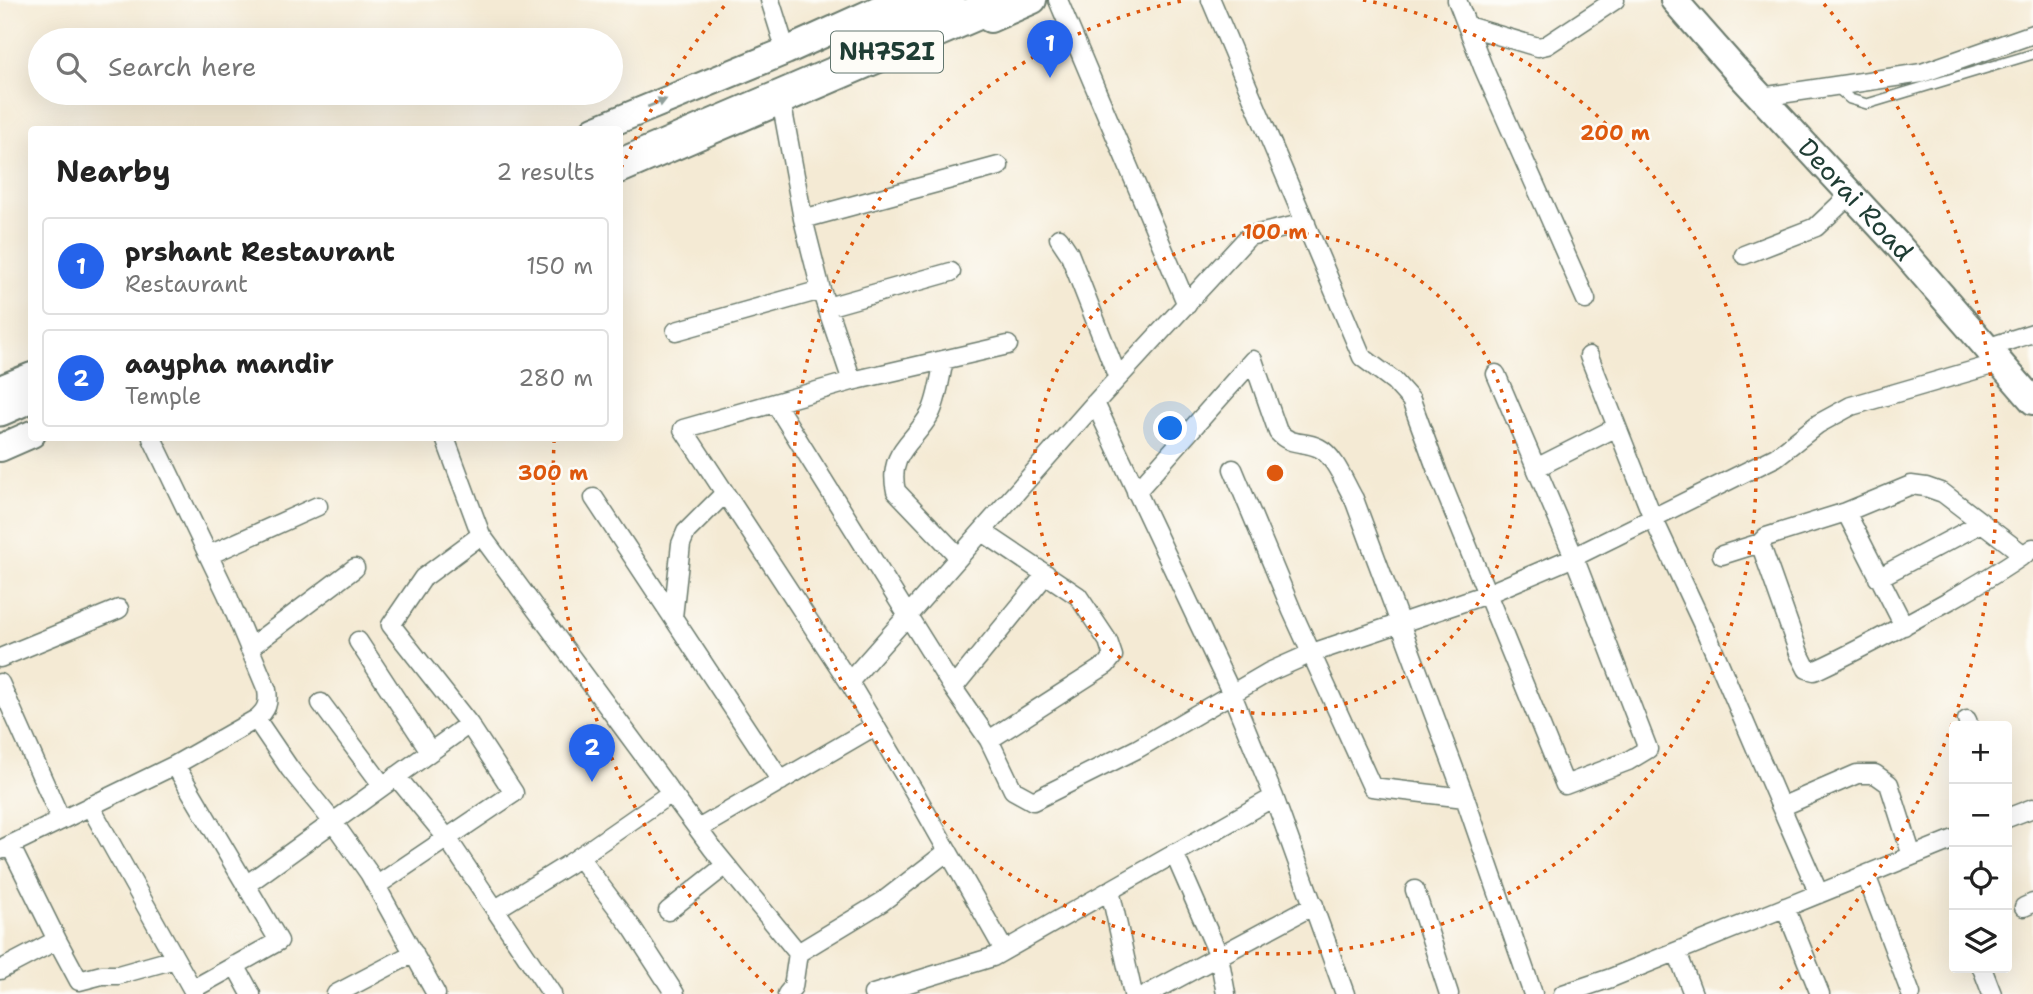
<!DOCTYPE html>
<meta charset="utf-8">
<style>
body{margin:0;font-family:"Shantell Sans",sans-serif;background:#f6f6f6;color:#222}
.controls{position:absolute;right:21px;bottom:21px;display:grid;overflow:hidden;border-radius:7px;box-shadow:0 7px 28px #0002}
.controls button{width:63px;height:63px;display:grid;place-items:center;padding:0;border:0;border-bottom:2px solid #e0e0e0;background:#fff;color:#222;font:35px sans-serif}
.you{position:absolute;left:1171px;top:429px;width:24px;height:24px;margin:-18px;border:5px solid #fff;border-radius:50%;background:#1a73e8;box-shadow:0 0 0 10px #1a73e833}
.badge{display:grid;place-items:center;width:46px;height:46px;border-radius:50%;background:#2563eb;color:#fff;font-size:23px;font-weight:700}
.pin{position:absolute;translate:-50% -58px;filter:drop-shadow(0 2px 4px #0008)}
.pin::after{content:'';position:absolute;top:37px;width:24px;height:21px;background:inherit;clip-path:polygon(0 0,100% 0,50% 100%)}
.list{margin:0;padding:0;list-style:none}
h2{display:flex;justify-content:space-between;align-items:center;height:91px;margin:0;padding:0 28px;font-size:30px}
h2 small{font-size:23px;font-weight:400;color:#767676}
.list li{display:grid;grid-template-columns:46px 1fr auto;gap:21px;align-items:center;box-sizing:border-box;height:98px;margin:0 14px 14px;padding:0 14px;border:2px solid #e0e0e0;border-radius:7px}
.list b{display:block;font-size:26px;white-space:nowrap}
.list p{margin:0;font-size:23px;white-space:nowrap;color:#767676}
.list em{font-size:23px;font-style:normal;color:#767676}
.icon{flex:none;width:38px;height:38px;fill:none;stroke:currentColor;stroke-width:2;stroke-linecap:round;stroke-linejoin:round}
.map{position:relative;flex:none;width:2033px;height:994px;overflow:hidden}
.search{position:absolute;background:#fff;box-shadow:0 7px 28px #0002;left:28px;top:28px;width:595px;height:77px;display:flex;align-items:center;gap:18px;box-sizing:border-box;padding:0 24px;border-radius:38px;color:#767676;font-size:26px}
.panel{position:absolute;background:#fff;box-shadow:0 7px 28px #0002;left:28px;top:126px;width:595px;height:315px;border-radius:7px}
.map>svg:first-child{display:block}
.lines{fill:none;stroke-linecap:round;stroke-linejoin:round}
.lane-casing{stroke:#6a7a6c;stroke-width:12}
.street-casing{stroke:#6a7a6c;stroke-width:21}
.secondary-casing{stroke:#6a7a6c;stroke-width:30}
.highway-casing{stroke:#6a7a6c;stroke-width:37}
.lane{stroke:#fff;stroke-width:9}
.street{stroke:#fff;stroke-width:18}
.secondary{stroke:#fff;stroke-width:26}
.highway{stroke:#fff;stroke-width:33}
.oneway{fill:#8f9e9a}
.ring{fill:none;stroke:#de580e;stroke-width:3.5;stroke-dasharray:3.5 7}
.labels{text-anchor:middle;stroke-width:5;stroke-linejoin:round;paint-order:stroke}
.shield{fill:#fdfcf7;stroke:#62766e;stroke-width:2}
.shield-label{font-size:24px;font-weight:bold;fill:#1f3d34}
.street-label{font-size:26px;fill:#1f3d34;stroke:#fdfcf7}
.centre{fill:#de580e;stroke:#fdfcf7;stroke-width:3.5}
.ring-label{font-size:21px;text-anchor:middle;font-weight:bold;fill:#de580e;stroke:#fdfcf7;stroke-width:5;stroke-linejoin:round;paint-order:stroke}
</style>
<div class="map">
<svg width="2033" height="994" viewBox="0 0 2033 994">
<rect width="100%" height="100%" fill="#fdfcf7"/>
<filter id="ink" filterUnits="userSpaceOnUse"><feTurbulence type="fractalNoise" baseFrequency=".0143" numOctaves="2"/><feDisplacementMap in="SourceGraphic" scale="14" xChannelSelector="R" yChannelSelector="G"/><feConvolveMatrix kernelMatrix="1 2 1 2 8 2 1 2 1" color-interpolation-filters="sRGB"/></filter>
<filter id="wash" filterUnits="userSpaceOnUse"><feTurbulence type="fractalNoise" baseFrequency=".00686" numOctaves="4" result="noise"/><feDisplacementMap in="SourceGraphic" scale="28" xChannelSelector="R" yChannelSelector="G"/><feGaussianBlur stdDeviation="1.57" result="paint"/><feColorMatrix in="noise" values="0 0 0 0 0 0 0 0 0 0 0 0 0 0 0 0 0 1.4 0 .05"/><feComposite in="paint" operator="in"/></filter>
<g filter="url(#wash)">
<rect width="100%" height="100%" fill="#f4ead4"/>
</g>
<g filter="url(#ink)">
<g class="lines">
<!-- lane casing -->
<g class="lane-casing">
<path id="lane" d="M1835 86 1850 99 1867 104 2033 54"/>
</g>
<!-- street casing -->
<g class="street-casing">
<path id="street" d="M770 0 786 51
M1058 0 1187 305
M1211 0 1362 357 1394 381 1411 400 1439 476 1565 785 1628 761 1648 749 1574 557 1496 374
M1457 0 1483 67 1586 300
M1467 26 1538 47 1547 45 1615 0
M1761 97 1922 73 2033 34
M783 111 803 219 821 290 852 381 683 429 849 682 915 793 1004 950
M803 219 999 166
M1059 238 1069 253 1118 378
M1744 255 1816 227 1851 194
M827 307 951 272
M676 331 821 290
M1986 348 2033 333
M1589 356 1653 518 1702 623 1781 807 1857 774H1875L1889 784 1912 856
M944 360C940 377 938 399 930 414 914 443 887 452 896 491L959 557
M852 381 1008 345
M775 403 953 688 989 740 1013 790 1033 801 1137 749 1269 672 1312 653 1487 594 1574 557 1776 457 1818 424 1851 406 1999 363
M1095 403 1231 692 1274 797 1345 994
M445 438 481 535 712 848 798 953 793 987 787 994
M1536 468 1617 427
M1233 469 1292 611 1372 787 1465 798
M1136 492 1253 360 1278 432C1292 447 1303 440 1319 448 1335 456 1345 484 1354 499L1465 798 1533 994
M594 498 781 781
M1846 512 1904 626
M983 532 1078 596 1108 641 1113 656 1106 665 989 740
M209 555 318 506
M1722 555 1760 543
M2024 555 1943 493 1926 487 1911 485 1846 512 1766 537 1760 543 1799 653 1807 669 1814 671C1860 650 1905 625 1950 600 1978 584 2007 568 2033 548
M1878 578 1982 523
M673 617 681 544 686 532 725 493
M358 641 430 751
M249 648 355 568
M0 658 119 609
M849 682 1095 403 1249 236 1306 223
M0 683 61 820
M953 688 1046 574
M321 703 383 786
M256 719 290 769 333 822 369 873 436 994
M1967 720 1969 726
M469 724 391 625 423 578 481 535
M175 765 279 941 193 989
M396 776 447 838 552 994
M90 806 195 994
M1781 807 1819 894
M2007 818 2033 808
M698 829 875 726
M0 850 175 765 256 719C267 710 269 703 267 690L227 594 152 438
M1174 853 1219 956 1226 994
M579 857 633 929 675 994
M1866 875 1911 994
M246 885 469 724 514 793 376 886
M1110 890 1133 994
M1415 890 1449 994
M1785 907 1820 994
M2024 907 2033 903
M496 909 569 864 671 793
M668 911 726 865
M57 940 79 981 102 975H118L175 959
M1677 952 1693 994
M798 953 882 902 948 851
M235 965 251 994
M1982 968 1992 994
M0 970 57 940 10 845
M336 994 414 953
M873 994 993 957 1274 797
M1148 994 1314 905
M1563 994 1611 978 1954 839"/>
</g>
<!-- secondary casing -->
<g class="secondary-casing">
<g id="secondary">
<path id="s1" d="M1674 0 1733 67 1897 244 2033 401"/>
<path d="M990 19 1033 0"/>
<path d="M594 130 786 51 899 0"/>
<path d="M0 389 32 376"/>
<path d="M0 448 32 434"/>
</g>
</g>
<!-- highway casing -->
<g class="highway-casing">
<path id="highway" d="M858 40 948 0
M620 166 1007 0
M0 409 32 395"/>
</g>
<!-- lane -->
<use href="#lane" class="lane"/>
<!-- street -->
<use href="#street" class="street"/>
<!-- secondary -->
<use href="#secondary" class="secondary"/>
<!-- highway -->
<use href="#highway" class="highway"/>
</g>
<!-- one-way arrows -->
<defs><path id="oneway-solid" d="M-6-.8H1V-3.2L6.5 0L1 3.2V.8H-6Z" transform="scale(1.75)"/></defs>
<use class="oneway" href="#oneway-solid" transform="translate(657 103) rotate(-22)"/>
</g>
<!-- distance rings -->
<g class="ring">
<circle cx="1275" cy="473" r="241"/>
<path d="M1363 0A481 481 0 1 1 1187 0"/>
<path d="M773 992A722 722 0 0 1 554 442M621 168A722 722 0 0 1 726 4M1824 4A722 722 0 0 1 1777 992"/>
</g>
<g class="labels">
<!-- shield labels -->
<rect class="shield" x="831" y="31.5" width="112" height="41" rx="5"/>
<g class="shield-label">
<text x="887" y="60">NH752I</text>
</g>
<!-- street labels -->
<g class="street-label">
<text dy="9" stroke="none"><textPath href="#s1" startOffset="270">Deorai Road</textPath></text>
</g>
</g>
<circle cx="1275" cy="473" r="10" class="centre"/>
<g class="ring-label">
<text x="1615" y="140">200 m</text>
<text x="1275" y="239">100 m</text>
<text x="553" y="480">300 m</text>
</g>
</svg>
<div class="controls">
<button>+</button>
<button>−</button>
<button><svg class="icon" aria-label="locate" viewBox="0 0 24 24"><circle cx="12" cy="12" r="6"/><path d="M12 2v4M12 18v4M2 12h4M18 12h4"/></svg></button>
<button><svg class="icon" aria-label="layers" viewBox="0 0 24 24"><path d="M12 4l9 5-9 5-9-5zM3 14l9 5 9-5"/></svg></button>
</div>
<div class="you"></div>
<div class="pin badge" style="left:1050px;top:78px">1</div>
<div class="pin badge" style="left:592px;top:782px">2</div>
<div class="search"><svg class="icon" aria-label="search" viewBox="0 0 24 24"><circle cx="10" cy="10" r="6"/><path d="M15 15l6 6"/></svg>Search here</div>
<section class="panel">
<h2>Nearby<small>2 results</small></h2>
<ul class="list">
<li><span class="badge">1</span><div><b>prshant Restaurant</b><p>Restaurant</p></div><em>150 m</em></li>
<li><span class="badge">2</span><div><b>aaypha mandir</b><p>Temple</p></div><em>280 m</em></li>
</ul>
</section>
</div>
